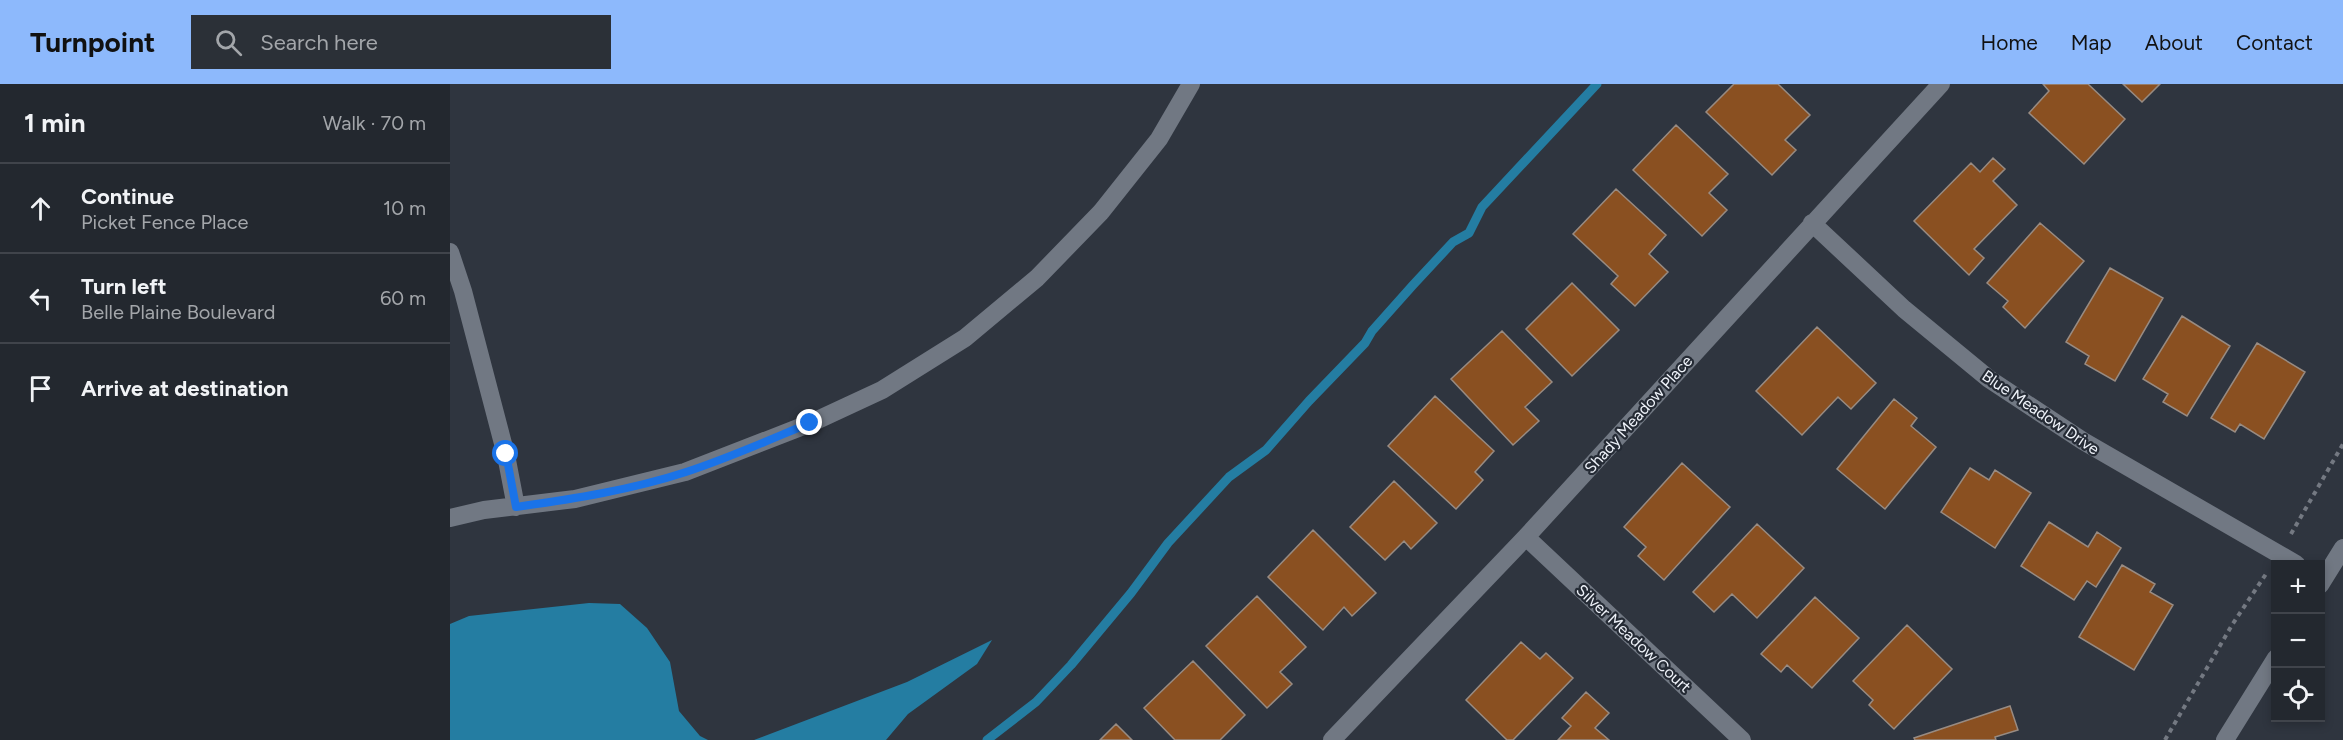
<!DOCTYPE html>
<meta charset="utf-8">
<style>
body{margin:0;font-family:Figtree,sans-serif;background:#2b3037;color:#f1f3f6}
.controls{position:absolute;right:18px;bottom:18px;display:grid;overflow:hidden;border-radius:0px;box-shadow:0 3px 9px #0003}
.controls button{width:54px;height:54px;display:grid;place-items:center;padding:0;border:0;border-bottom:2px solid #40444b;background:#23282f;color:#f1f3f6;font:30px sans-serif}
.stop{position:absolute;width:18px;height:18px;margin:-14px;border:4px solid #1a73e8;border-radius:50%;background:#fff}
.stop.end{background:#1a73e8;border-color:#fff;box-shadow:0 2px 6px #0008}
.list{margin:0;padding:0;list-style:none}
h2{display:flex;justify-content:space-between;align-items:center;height:78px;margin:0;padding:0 24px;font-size:26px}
h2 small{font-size:20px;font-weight:400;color:#a3a6aa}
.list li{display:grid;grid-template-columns:39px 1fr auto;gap:18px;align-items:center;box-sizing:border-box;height:90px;padding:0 24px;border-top:2px solid #40444b}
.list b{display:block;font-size:22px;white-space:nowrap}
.list p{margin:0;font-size:20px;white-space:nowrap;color:#a3a6aa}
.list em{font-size:20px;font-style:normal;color:#a3a6aa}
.icon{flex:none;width:33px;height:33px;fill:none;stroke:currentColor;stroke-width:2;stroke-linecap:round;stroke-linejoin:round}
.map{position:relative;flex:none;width:1893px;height:656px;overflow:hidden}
header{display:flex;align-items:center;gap:36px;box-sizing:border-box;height:84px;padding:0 30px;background:#8db9fc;color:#111}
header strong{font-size:28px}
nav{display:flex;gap:33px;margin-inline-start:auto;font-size:21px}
.search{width:420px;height:54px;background:#2b3037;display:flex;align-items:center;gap:15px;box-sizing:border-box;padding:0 21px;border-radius:0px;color:#a3a6aa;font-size:22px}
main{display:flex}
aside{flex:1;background:#23282f}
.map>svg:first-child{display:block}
.water{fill:#247da2}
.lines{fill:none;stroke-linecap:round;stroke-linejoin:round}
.stream{stroke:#247da2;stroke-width:9}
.building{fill:#8a5021;stroke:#988b82;stroke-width:1.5}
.path{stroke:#747982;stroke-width:4;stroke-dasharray:4.5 4.5;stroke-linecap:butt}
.minor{stroke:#717883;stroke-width:18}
.tertiary{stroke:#717883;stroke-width:18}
.route{stroke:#1a73e8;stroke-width:8}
.labels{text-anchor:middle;stroke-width:4.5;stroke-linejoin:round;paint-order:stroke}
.street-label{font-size:16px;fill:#eff3fa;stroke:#252b35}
</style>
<header>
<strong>Turnpoint</strong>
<div class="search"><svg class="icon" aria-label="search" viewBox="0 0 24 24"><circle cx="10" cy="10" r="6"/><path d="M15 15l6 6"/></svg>Search here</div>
<nav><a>Home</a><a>Map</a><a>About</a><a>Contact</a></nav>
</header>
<main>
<aside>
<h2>1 min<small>Walk · 70 m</small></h2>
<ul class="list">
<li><svg class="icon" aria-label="ahead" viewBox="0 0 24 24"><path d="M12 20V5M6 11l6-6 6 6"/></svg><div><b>Continue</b><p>Picket Fence Place</p></div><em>10 m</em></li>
<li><svg class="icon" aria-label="left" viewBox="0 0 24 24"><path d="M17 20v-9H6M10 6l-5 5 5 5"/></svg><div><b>Turn left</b><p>Belle Plaine Boulevard</p></div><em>60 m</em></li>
<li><svg class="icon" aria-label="arrive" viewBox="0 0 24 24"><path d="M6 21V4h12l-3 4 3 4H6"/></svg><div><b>Arrive at destination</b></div></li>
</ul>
</aside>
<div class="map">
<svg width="1893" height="656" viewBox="0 0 1893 656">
<rect width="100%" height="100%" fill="#2f353f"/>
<!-- water -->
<path class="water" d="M139 519 170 520 197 544 220 578 229 627 250 652 258 656H0V540L19 532Z
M542 556 527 580 458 630 436 656H304L457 598Z"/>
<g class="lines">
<!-- stream -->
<path class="stream" d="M537 656 586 618 621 581 681 509 718 459 779 393 816 366 859 317 915 259 922 247 963 201 1003 158 1019 149 1032 123 1147 0"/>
</g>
<!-- building -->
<path class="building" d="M1284 0H1328L1360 31 1335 56 1346 66 1322 91 1256 28Z
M1593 0H1638L1675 35 1634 80 1579 29 1599 7Z
M1673 0H1710L1692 18Z
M1226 41 1278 90 1259 109 1277 126 1252 152 1183 86Z
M1543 74 1555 85 1543 97 1567 121 1524 165 1534 174 1519 191 1464 137 1521 79 1530 88Z
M1166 105 1216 151 1199 170 1218 188 1185 222 1161 200 1168 192 1123 150Z
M1590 139 1634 177 1575 244 1553 223 1558 217 1537 199Z
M1660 184 1713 214 1665 297 1635 280 1639 272 1616 258Z
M1122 199 1169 246 1122 292 1076 245Z
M1732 232 1780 262 1737 332 1713 318 1718 310 1693 295Z
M1367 243 1426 299 1401 325 1388 313 1352 351 1306 307Z
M1052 247 1102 298 1075 323 1089 337 1063 361 1001 295Z
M1807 259 1855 288 1814 355 1790 340 1785 348 1761 334Z
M985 312 1044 367 1025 388 1033 396 1006 425 938 362Z
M1444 315 1467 334 1461 342 1486 363 1435 425 1387 385Z
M1232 379 1280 423 1214 496 1188 472 1196 463 1174 443Z
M1520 384 1539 396 1545 386 1581 409 1545 464 1491 428Z
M944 397 987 439 961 465 954 457 935 476 900 443Z
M1599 438 1638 463 1647 448 1671 464 1646 503 1637 497 1624 516 1571 482Z
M1307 440 1354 484 1307 534 1282 510 1264 528 1243 508Z
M863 446 926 509 902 532 894 523 873 546 818 493Z
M1672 481 1705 500 1700 508 1723 521 1684 586 1629 553Z
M807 512 856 563 830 588 842 600 817 624 756 562Z
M1365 513 1409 554 1362 604 1337 581 1331 588 1311 570Z
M1457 541 1502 585 1444 645 1419 621 1423 616 1403 597Z
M1071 558 1090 575 1096 569 1123 594 1063 656H1057L1016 616Z
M743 577 795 631 770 656H725L694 624Z
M1136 608 1159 629 1145 644 1159 656H1108L1121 642 1112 634Z
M1560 622 1568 646 1545 653 1546 656H1465L1464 654Z
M666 640 682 656H650Z"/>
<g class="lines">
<!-- path -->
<path class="path" d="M1841 450 1893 360
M1715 656 1782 541 1816 490"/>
<!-- minor -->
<path class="minor" d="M1362 139 1454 225 1539 295 1633 357 1846 480
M0 168 13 207 56 371 66 423
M0 434 34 426 125 415 235 388 361 339 432 306 515 254 587 194 651 128 709 55 741 0
M1076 453 1292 656
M882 656 1076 453 1491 0"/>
<!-- tertiary -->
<path class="tertiary" d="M1870 501 1893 464
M1775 656 1826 574"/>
</g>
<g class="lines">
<!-- route -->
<path class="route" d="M56 370 66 423C123 415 181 406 236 388 279 374 319 356 360 339"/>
</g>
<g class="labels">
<!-- street labels -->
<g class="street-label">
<text transform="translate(1591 328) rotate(34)" y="6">Blue Meadow Drive</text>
<text transform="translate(1188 330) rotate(-48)" y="6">Shady Meadow Place</text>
<text transform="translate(1184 554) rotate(43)" y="6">Silver Meadow Court</text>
</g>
</g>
</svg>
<div class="controls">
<button>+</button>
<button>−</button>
<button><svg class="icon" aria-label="locate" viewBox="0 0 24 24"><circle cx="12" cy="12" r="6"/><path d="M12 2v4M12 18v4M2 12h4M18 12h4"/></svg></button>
</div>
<div class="stop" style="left:56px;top:370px"></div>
<div class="stop end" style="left:360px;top:339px"></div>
</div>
</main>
